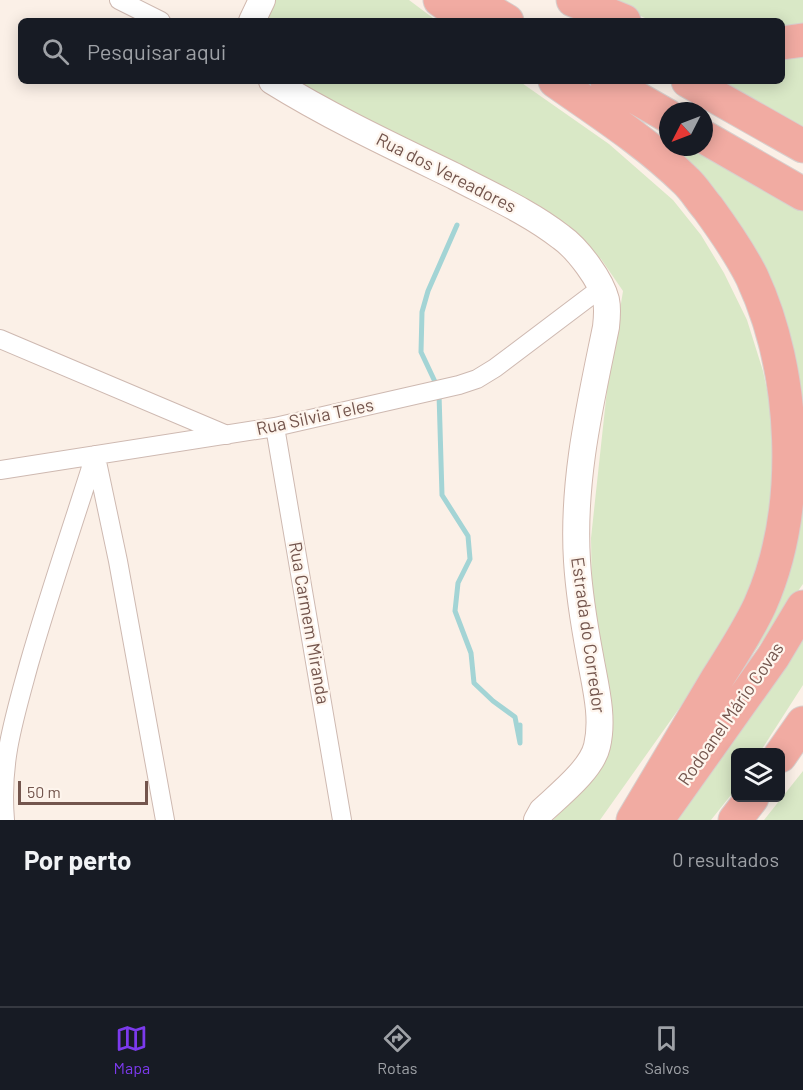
<!DOCTYPE html>
<html lang="pt">
<meta charset="utf-8">
<style>
body{margin:0;font-family:Barlow,sans-serif;background:#242831;color:#f1f3f6}
.controls{position:absolute;right:18px;bottom:18px;display:grid;overflow:hidden;border-radius:9px;box-shadow:0 3px 15px #0003}
.controls button{width:54px;height:54px;display:grid;place-items:center;padding:0;border:0;border-bottom:2px solid #363941;background:#171b24;color:#f1f3f6;font:30px sans-serif}
.compass{position:absolute;left:659px;top:102px;width:54px;height:54px;border-radius:50%;background:#171b24;box-shadow:0 3px 15px #0003;rotate:228deg}
.scale{position:absolute;left:18px;bottom:15px;width:130px;box-sizing:border-box;padding-left:6px;border:3px solid #73554d;border-top:0;font-size:16px;line-height:21px;white-space:nowrap;color:#73554d;-webkit-text-stroke:4px #fef5ed;paint-order:stroke}
.list{margin:0;padding:0;list-style:none}
h2{display:flex;justify-content:space-between;align-items:center;height:78px;margin:0;padding:0 24px;font-size:26px}
h2 small{font-size:20px;font-weight:400;color:#9ea1a6}
.icon{flex:none;width:33px;height:33px;fill:none;stroke:currentColor;stroke-width:2;stroke-linecap:round;stroke-linejoin:round}
.map{position:relative;flex:none;width:803px;height:820px;overflow:hidden}
.search{position:absolute;background:#171b24;box-shadow:0 3px 15px #0003;left:18px;right:18px;top:18px;height:66px;display:flex;align-items:center;gap:15px;box-sizing:border-box;padding:0 21px;border-radius:9px;color:#9ea1a6;font-size:22px}
.sheet{height:186px;background:#171b24}
nav{display:flex;justify-content:space-around;align-items:center;box-sizing:border-box;height:84px;border-top:2px solid #363941;background:#171b24;font-size:16px;color:#9ea1a6}
nav a{display:grid;justify-items:center;gap:3px}
nav .on{color:#7c3aed}
.map>svg:first-child{display:block}
.green{fill:#d9e8c6}
.lines{fill:none;stroke-linecap:round;stroke-linejoin:round}
.stream{stroke:#a3d4d5;stroke-width:5}
.street-casing{stroke:#ceb9b1;stroke-width:20}
.secondary-casing{stroke:#d1b8ae;stroke-width:28}
.highway-casing{stroke:#d8cfcd;stroke-width:35}
.street{stroke:#fff;stroke-width:18}
.secondary{stroke:#fff;stroke-width:26}
.highway{stroke:#f1aba2;stroke-width:33}
.labels{text-anchor:middle;stroke-width:4.5;stroke-linejoin:round;paint-order:stroke}
.street-label{font-size:18px;fill:#73554d;stroke:#fef5ed}
</style>
<div class="map">
<svg width="803" height="820" viewBox="0 0 803 820">
<rect width="100%" height="100%" fill="#fbf0e7"/>
<!-- green -->
<path class="green" d="M272 0H409L437 21H264Z
M603 0H803V29L782 32V21H652Z
M803 51V129L720 81H782V54Z
M286 81H519L609 144 673 200 701 235 724 273 747 320 763 371 773 418 775 462 762 563 744 609 717 655 600 820H553L594 779 603 764 592 599 591 538 607 390 623 291 601 259 567 232Z
M673 147H704L803 209V584L751 657 748 649 791 388Z
M803 630V685L760 752H736L735 790 711 820H670Z
M803 771V820H764Z"/>
<g class="lines">
<!-- stream -->
<path class="stream" d="M437 386 421 352 422 312 428 291 457 225
M439 394 442 495 468 536 470 559 458 583 455 611 471 653 474 683 493 701 515 717 520 743V725"/>
<!-- street casing -->
<g class="street-casing">
<path id="street" d="M119 0 161 21
M0 339 227 435
M275 427 342 820
M96 457 118 561 165 820
M0 470 275 427 459 385 477 379 495 368 601 288
M5 820C0 762 14 719 29 664 49 594 73 525 95 455"/>
</g>
<!-- secondary casing -->
<g class="secondary-casing">
<path id="secondary" d="M252 21 262 0
M272 81C330 117 392 146 454 176 490 195 529 212 561 237 578 249 601 280 606 300 608 309 607 318 606 327 590 405 572 481 577 561 579 593 584 624 590 656 595 685 604 717 597 746 592 769 559 795 542 811L537 820"/>
</g>
<!-- highway casing -->
<g class="highway-casing">
<path id="highway" d="M440 0 470 21
M472 0 507 21
M573 0 624 21
M782 43 803 40
M555 81C599 112 646 142 685 180 694 188 700 199 708 208 724 230 740 253 752 277 796 372 803 508 760 605 748 631 732 655 717 679 689 726 661 773 633 820
M607 81 668 116
M688 81 803 146
M704 137 803 194
M780 756 803 723
M657 820 773 657 803 607
M735 820 752 798"/>
</g>
<!-- street -->
<use href="#street" class="street"/>
<!-- secondary -->
<use href="#secondary" class="secondary"/>
<!-- highway -->
<use href="#highway" class="highway"/>
</g>
<g class="labels">
<!-- street labels -->
<g class="street-label">
<text transform="translate(446 173) rotate(27)" y="6">Rua dos Vereadores</text>
<text transform="translate(315 417) rotate(-12)" y="6">Rua Silvia Teles</text>
<text transform="translate(309 623) rotate(80)" y="6">Rua Carmem Miranda</text>
<text transform="translate(588 635) rotate(82)" y="6">Estrada do Corredor</text>
<text transform="translate(731 714) rotate(-55)" y="6">Rodoanel Mário Covas</text>
</g>
</g>
</svg>
<div class="controls">
<button><svg class="icon" aria-label="layers" viewBox="0 0 24 24"><path d="M12 4l9 5-9 5-9-5zM3 14l9 5 9-5"/></svg></button>
</div>
<svg class="compass" viewBox="-18 -18 36 36"><path d="M0-13l5 13h-10z" fill="#e53935"/><path d="M0 13l5-13h-10z" fill="#9ea1a6"/></svg>
<div class="scale">50 m</div>
<div class="search"><svg class="icon" aria-label="search" viewBox="0 0 24 24"><circle cx="10" cy="10" r="6"/><path d="M15 15l6 6"/></svg>Pesquisar aqui</div>
</div>
<section class="sheet">
<h2>Por perto<small>0 resultados</small></h2>
<ul class="list">
</ul>
</section>
<nav>
<a class="on"><svg class="icon" aria-label="map" viewBox="0 0 24 24"><path d="M3 6l6-2 6 2 6-2v14l-6 2-6-2-6 2zM9 4v14M15 6v14"/></svg>Mapa</a>
<a><svg class="icon" aria-label="directions" viewBox="0 0 24 24"><path d="M12 3l9 9-9 9-9-9zM9 14v-3h6M13 9l2 2-2 2"/></svg>Rotas</a>
<a><svg class="icon" aria-label="saved" viewBox="0 0 24 24"><path d="M7 4h10v16l-5-4-5 4z"/></svg>Salvos</a>
</nav>
